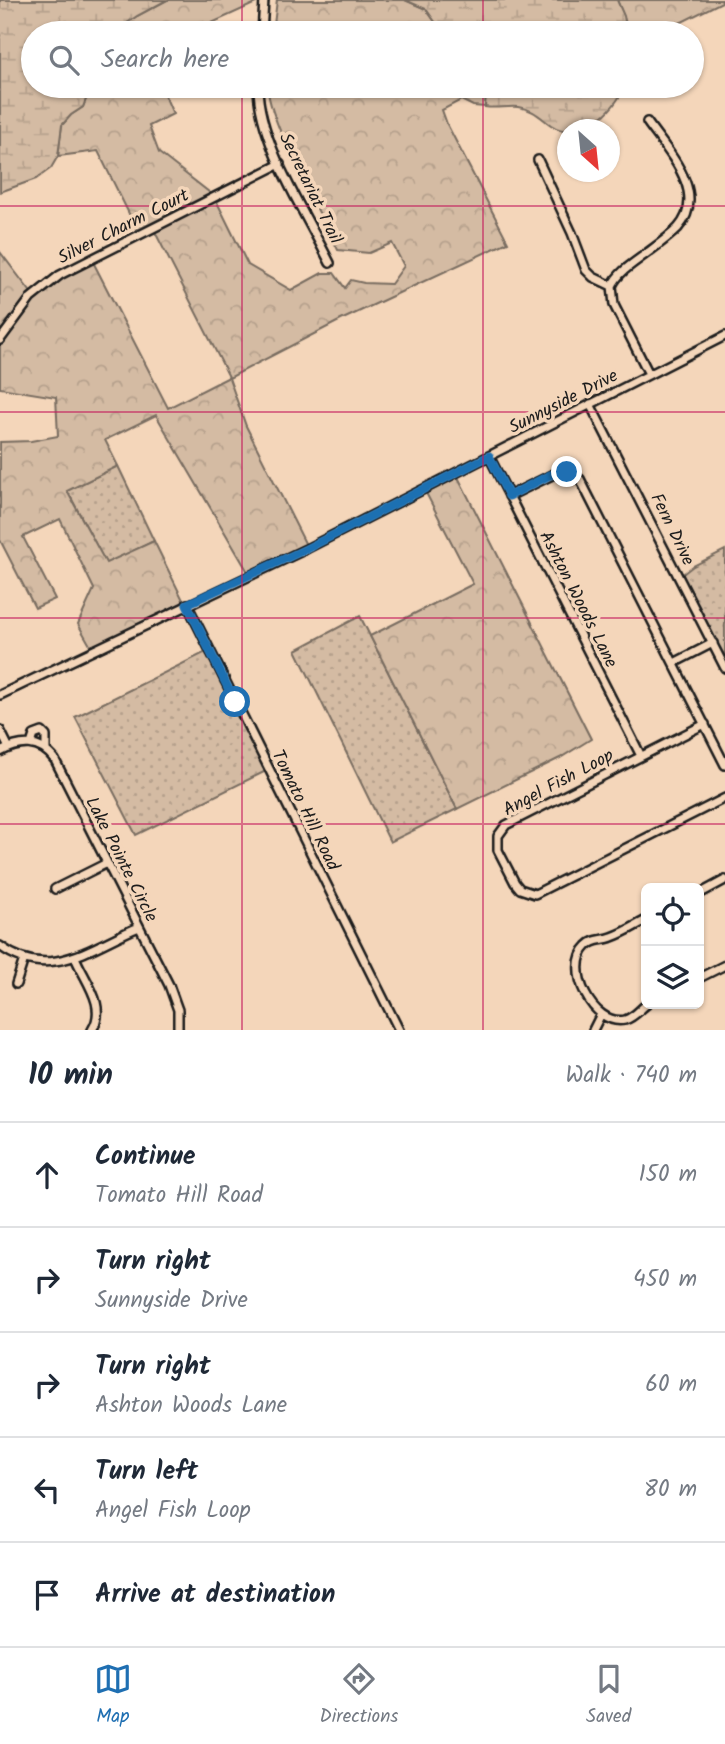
<!DOCTYPE html>
<meta charset="utf-8">
<style>
body{margin:0;font-family:Kalam,sans-serif;background:#f2f2f3;color:#1f2937}
.controls{position:absolute;right:21px;bottom:21px;display:grid;overflow:hidden;border-radius:10px;box-shadow:0 2px 5px #0004}
.controls button{width:63px;height:63px;display:grid;place-items:center;padding:0;border:0;border-bottom:2px solid #e0e1e3;background:#fff;color:#1f2937;font:35px sans-serif}
.compass{position:absolute;left:557px;top:119px;width:63px;height:63px;border-radius:50%;background:#fff;box-shadow:0 2px 5px #0004;rotate:153deg}
.stop{position:absolute;width:21px;height:21px;margin:-16px;border:5px solid #1f6fb2;border-radius:50%;background:#fff}
.stop.end{background:#1f6fb2;border-color:#fff;box-shadow:0 2px 7px #0008}
.list{margin:0;padding:0;list-style:none}
h2{display:flex;justify-content:space-between;align-items:center;height:91px;margin:0;padding:0 28px;font-size:30px}
h2 small{font-size:23px;font-weight:400;color:#747a83}
.list li{display:grid;grid-template-columns:46px 1fr auto;gap:21px;align-items:center;box-sizing:border-box;height:105px;padding:0 28px;border-top:2px solid #e0e1e3}
.list b{display:block;font-size:26px;white-space:nowrap}
.list p{margin:0;font-size:23px;white-space:nowrap;color:#747a83}
.list em{font-size:23px;font-style:normal;color:#747a83}
.icon{flex:none;width:38px;height:38px;fill:none;stroke:currentColor;stroke-width:2;stroke-linecap:round;stroke-linejoin:round}
.map{position:relative;flex:none;width:725px;height:1030px;overflow:hidden}
.search{position:absolute;background:#fff;box-shadow:0 2px 5px #0004;left:21px;right:21px;top:21px;height:77px;display:flex;align-items:center;gap:18px;box-sizing:border-box;padding:0 24px;border-radius:38px;color:#747a83;font-size:26px}
.sheet{height:616px;background:#fff}
nav{display:flex;justify-content:space-around;align-items:center;box-sizing:border-box;height:98px;border-top:2px solid #e0e1e3;background:#fff;font-size:19px;color:#747a83}
nav a{display:grid;justify-items:center;gap:4px}
nav .on{color:#1f6fb2}
.map>svg:first-child{display:block}
.grass{fill:url(#grass-dots);stroke:#786c60;stroke-width:2}
.forest{fill:url(#forest-crowns);stroke:#786c60;stroke-width:2}
.wetland{fill:url(#wetland-marsh);stroke:#786c60;stroke-width:2}
.lines{fill:none;stroke-linecap:round;stroke-linejoin:round}
.minor-casing{stroke:#1c1c1c;stroke-width:12}
.minor{stroke:#f4d6ba;stroke-width:7}
.route{stroke:#1f6fb2;stroke-width:9}
.grid{fill:none;stroke:#c2185b;stroke-width:2;stroke-opacity:0.55}
.labels{text-anchor:middle;stroke-width:7;stroke-linejoin:round;paint-order:stroke}
.street-label{font-size:18px;fill:#1c1c1c;stroke:#f4d6ba}
</style>
<div class="map">
<svg width="725" height="1030" viewBox="0 0 725 1030">
<defs>
<pattern id="grass-dots" width="8" height="8" patternUnits="userSpaceOnUse" patternTransform="scale(1.75)"><rect width="8" height="8" fill="#d4bba3"/><path d="M2 2h.1M6 6h.1" fill="none" stroke="#b5a08c" stroke-width="1.8" stroke-linecap="round"/></pattern>
<pattern id="forest-crowns" width="20" height="18" patternUnits="userSpaceOnUse" patternTransform="scale(1.75)"><rect width="20" height="18" fill="#d4bba3"/><path d="M2 6a3 3 0 1 1 6 0M12 15a3 3 0 1 1 6 0" fill="none" stroke="#b5a08c"/></pattern>
<pattern id="wetland-marsh" width="20" height="14" patternUnits="userSpaceOnUse" patternTransform="scale(1.75)"><rect width="20" height="14" fill="#d4bba3"/><path d="M1 5h8M5 5V1M11 12h8M15 12V8" fill="none" stroke="#b5a08c"/></pattern>
</defs>
<rect width="100%" height="100%" fill="#f4d6ba"/>
<filter id="ink" filterUnits="userSpaceOnUse"><feTurbulence type="fractalNoise" baseFrequency=".0143" numOctaves="2"/><feDisplacementMap in="SourceGraphic" scale="14" xChannelSelector="R" yChannelSelector="G"/><feConvolveMatrix kernelMatrix="1 2 1 2 8 2 1 2 1" color-interpolation-filters="sRGB"/></filter>
<g filter="url(#ink)">
<!-- grass -->
<path class="grass" d="M118 466 154 541 106 564 67 490Z
M725 550V665L679 577 693 566Z
M360 616 457 809 390 842 296 650Z
M208 651 266 771 136 835 75 717Z"/>
<!-- forest -->
<path class="forest" d="M167 0H255L256 3 190 33H113L137 16Z
M277 0H405L426 9 443 33H273Z
M617 0H723L724 1 660 33H627L626 23Z
M91 86H161L173 114 149 126 159 153 214 196 248 265 291 290 322 273H334L345 288 351 280 364 283 391 284 404 266 392 243 369 253 338 250C323 219 265 114 268 86H480L486 95 485 107 473 106 461 100 442 110 447 124 508 242 341 320 229 378 246 426 306 545 248 572 156 415 105 440 118 466 67 491 106 563 154 541 184 602 91 647 78 624 94 589 60 519 23 537 55 599 35 608 0 540V442L31 441 58 436 56 397 0 388V252L33 295 91 258 168 408 229 377 153 228 139 234 98 151 58 156 62 125 71 115 83 107Z
M457 475 591 739 560 758 457 809 370 636 473 584 425 491Z"/>
<!-- wetland -->
<path class="wetland" d="M0 0H167L137 16 113 33H33V86H91L83 107 71 115 62 125 58 156 51 168 36 179 0 192Z
M405 0H617L624 16 627 33H443L426 9Z
M480 86H625C615 111 580 144 551 125 540 117 533 109 518 107 507 106 496 109 485 107L486 95Z"/>
<g class="lines">
<!-- minor casing -->
<g class="minor-casing">
<path id="minor" d="M262 33 264 0
M258 86C258 141 305 213 330 263
M647 122C667 151 709 193 678 228 668 238 655 247 643 256 632 264 618 273 612 286L614 305 649 374
M538 160 572 233 586 270 593 277 612 286
M0 340 31 298 60 275 280 164
M590 404 725 668
M489 456 641 756
M509 496 558 472H567L580 479 725 765
M187 604 399 1030
M674 663 713 643
M0 695 306 549 725 336
M705 724 506 825 498 836V850L515 883 520 889 535 894 725 798
M0 730 9 748
M31 744 34 735 42 732 46 736V750
M0 752C20 742 39 739 55 760L169 985 178 1010V1030
M55 889 107 863
M699 894 725 880
M646 920C635 926 624 933 612 937 603 941 594 938 587 946 564 968 593 1027 625 1020 635 1017 640 1009 647 1004
M0 946C50 983 92 946 139 927
M75 957C84 980 108 1006 92 1030
M699 978 725 965
M16 984 24 959
M593 1030 601 1014"/>
</g>
<!-- minor -->
<use href="#minor" class="minor"/>
</g>
</g>
<g class="lines" filter="url(#ink)">
<!-- route -->
<path class="route" d="M235 702 187 604 306 549 489 456 509 496 550 475 567 472"/>
</g>
<!-- grid -->
<path class="grid" d="M242 0V33M483 0V33M242 86V1030M483 86V1030M0 206H725M0 412H725M0 618H725M0 824H725"/>
<g class="labels">
<!-- street labels -->
<g class="street-label">
<text transform="translate(311 188) rotate(64)" y="6">Secretariat Trail</text>
<text transform="translate(123 226) rotate(-27)" y="6">Silver Charm Court</text>
<text transform="translate(563 401) rotate(-27)" y="6">Sunnyside Drive</text>
<text transform="translate(673 529) rotate(64)" y="6">Fern Drive</text>
<text transform="translate(579 599) rotate(63)" y="6">Ashton Woods Lane</text>
<text transform="translate(558 782) rotate(-28)" y="6">Angel Fish Loop</text>
<text transform="translate(306 810) rotate(64)" y="6">Tomato Hill Road</text>
<text transform="translate(122 859) rotate(63)" y="6">Lake Pointe Circle</text>
</g>
</g>
</svg>
<div class="controls">
<button><svg class="icon" aria-label="locate" viewBox="0 0 24 24"><circle cx="12" cy="12" r="6"/><path d="M12 2v4M12 18v4M2 12h4M18 12h4"/></svg></button>
<button><svg class="icon" aria-label="layers" viewBox="0 0 24 24"><path d="M12 4l9 5-9 5-9-5zM3 14l9 5 9-5"/></svg></button>
</div>
<svg class="compass" viewBox="-18 -18 36 36"><path d="M0-13l5 13h-10z" fill="#e53935"/><path d="M0 13l5-13h-10z" fill="#747a83"/></svg>
<div class="stop" style="left:235px;top:702px"></div>
<div class="stop end" style="left:567px;top:472px"></div>
<div class="search"><svg class="icon" aria-label="search" viewBox="0 0 24 24"><circle cx="10" cy="10" r="6"/><path d="M15 15l6 6"/></svg>Search here</div>
</div>
<section class="sheet">
<h2>10 min<small>Walk · 740 m</small></h2>
<ul class="list">
<li><svg class="icon" aria-label="ahead" viewBox="0 0 24 24"><path d="M12 20V5M6 11l6-6 6 6"/></svg><div><b>Continue</b><p>Tomato Hill Road</p></div><em>150 m</em></li>
<li><svg class="icon" aria-label="right" viewBox="0 0 24 24"><path d="M7 20v-9h11M14 6l5 5-5 5"/></svg><div><b>Turn right</b><p>Sunnyside Drive</p></div><em>450 m</em></li>
<li><svg class="icon" aria-label="right" viewBox="0 0 24 24"><path d="M7 20v-9h11M14 6l5 5-5 5"/></svg><div><b>Turn right</b><p>Ashton Woods Lane</p></div><em>60 m</em></li>
<li><svg class="icon" aria-label="left" viewBox="0 0 24 24"><path d="M17 20v-9H6M10 6l-5 5 5 5"/></svg><div><b>Turn left</b><p>Angel Fish Loop</p></div><em>80 m</em></li>
<li><svg class="icon" aria-label="arrive" viewBox="0 0 24 24"><path d="M6 21V4h12l-3 4 3 4H6"/></svg><div><b>Arrive at destination</b></div></li>
</ul>
</section>
<nav>
<a class="on"><svg class="icon" aria-label="map" viewBox="0 0 24 24"><path d="M3 6l6-2 6 2 6-2v14l-6 2-6-2-6 2zM9 4v14M15 6v14"/></svg>Map</a>
<a><svg class="icon" aria-label="directions" viewBox="0 0 24 24"><path d="M12 3l9 9-9 9-9-9zM9 14v-3h6M13 9l2 2-2 2"/></svg>Directions</a>
<a><svg class="icon" aria-label="saved" viewBox="0 0 24 24"><path d="M7 4h10v16l-5-4-5 4z"/></svg>Saved</a>
</nav>
